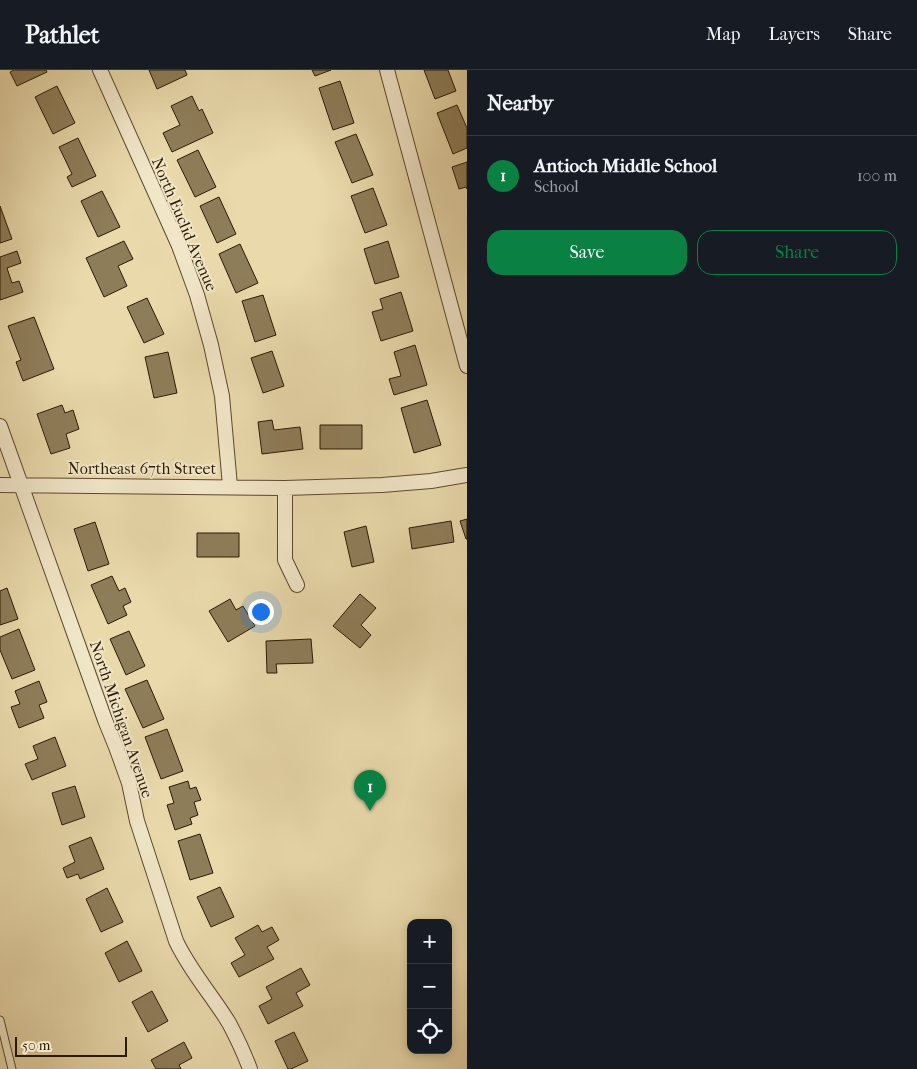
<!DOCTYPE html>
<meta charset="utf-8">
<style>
body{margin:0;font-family:"IM FELL French Canon",serif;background:#242831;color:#f1f3f6}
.controls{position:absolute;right:15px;bottom:15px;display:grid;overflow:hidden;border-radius:10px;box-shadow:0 2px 8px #0003}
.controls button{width:45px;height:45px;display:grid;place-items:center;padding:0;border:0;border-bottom:1px solid #363941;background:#171b24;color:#f1f3f6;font:25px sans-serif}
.scale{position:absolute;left:15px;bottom:12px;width:112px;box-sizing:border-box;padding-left:5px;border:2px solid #2b1a01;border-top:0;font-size:14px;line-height:18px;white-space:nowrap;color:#2b1a01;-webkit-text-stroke:4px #f1e6c8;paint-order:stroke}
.you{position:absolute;left:260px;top:541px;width:18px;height:18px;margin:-12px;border:4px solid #fff;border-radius:50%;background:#1a73e8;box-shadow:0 0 0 8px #1a73e833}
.badge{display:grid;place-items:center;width:32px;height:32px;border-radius:50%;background:#0b8043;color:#fff;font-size:16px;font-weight:700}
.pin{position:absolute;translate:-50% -41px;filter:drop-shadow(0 1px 2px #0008)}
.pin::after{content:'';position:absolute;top:26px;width:18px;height:15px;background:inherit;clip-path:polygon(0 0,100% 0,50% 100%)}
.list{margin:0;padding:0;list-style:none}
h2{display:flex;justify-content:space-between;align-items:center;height:65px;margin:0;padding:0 20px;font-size:21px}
h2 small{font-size:16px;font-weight:400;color:#9ea1a6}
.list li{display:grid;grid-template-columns:32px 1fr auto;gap:15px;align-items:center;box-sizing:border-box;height:80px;padding:0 20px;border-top:1px solid #363941}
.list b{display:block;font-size:19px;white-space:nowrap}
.list p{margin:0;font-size:16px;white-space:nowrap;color:#9ea1a6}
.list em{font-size:16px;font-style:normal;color:#9ea1a6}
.actions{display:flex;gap:10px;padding:15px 20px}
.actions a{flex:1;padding:11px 0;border:1px solid #0b8043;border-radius:15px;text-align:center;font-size:18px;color:#0b8043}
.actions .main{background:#0b8043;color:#fff}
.icon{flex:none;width:28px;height:28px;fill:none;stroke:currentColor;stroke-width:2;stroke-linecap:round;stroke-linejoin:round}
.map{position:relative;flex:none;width:467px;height:999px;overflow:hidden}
header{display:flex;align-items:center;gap:30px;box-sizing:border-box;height:70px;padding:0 25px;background:#171b24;border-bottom:1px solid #363941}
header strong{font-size:24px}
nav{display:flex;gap:28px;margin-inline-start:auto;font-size:18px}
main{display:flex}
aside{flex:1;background:#171b24}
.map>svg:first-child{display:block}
.building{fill:#8e7d59;stroke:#2b1a01}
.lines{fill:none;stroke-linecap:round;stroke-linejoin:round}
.service-casing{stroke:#5a4a2c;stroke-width:9}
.minor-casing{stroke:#5a4a2c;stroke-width:16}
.service{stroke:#f1e6c8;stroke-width:7}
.minor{stroke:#f1e6c8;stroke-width:14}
.labels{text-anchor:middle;stroke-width:4;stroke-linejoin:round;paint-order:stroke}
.street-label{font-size:16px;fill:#2b1a01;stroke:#f1e6c8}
</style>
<header>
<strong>Pathlet</strong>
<nav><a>Map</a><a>Layers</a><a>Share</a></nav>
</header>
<main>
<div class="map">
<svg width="467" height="999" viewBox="0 0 467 999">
<rect width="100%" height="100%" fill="#e9d9ab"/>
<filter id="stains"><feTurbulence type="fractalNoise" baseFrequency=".004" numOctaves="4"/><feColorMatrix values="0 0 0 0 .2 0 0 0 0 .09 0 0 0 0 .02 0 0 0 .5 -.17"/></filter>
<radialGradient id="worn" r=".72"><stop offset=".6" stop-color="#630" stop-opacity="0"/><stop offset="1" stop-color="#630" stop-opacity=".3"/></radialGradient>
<!-- building -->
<path class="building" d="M14 0H46L47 2 17 16 10 2Z
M149 0H185L187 5 157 19Z
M312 0H331L315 6Z
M424 0H448L456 21 435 29Z
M340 11 354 53 333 60 319 18Z
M57 16 75 53 53 64 35 27Z
M192 26 199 41 202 39 213 63 172 82 163 63 180 55 171 36Z
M457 35 467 58V78L453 84 437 43Z
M356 64 373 105 352 113 335 72Z
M78 68 96 106 72 117 67 107 72 104 59 77Z
M198 80 216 117 195 127 177 90Z
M467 92V119L466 117 459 119 452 97Z
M373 118 387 155 365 163 351 126Z
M102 121 120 157 98 167 81 131Z
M219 127 236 164 217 173 200 136Z
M0 136 12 169 0 173Z
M124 171 133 189 118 196 127 216 104 227 86 188Z
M388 171 399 207 375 214 364 179Z
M240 174 258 213 236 223 219 184Z
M17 181 21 193 7 198 12 213 19 211 23 222 0 230V187Z
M401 222 413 261 381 271 372 242 383 239 380 229Z
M263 225 276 265 255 272 242 231Z
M147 228 164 264 144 273 127 237Z
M34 247 54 299 23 311 16 292 21 290 8 256Z
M415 275 427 315 394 325 389 309 401 306 394 282Z
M272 281 284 316 263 323 251 288Z
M168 282 177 323 154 328 145 287Z
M427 330 441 375 414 383 401 338Z
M62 335 65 343 73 340 79 359 66 364 70 378 51 384 37 344Z
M272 350 274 360 300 357 303 379 262 384 258 352Z
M320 355H362V379H320Z
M467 449V469H466L460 451Z
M451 451 454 472 412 479 409 458Z
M95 452 109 494 88 501 74 459Z
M366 456 374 492 352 497 344 462Z
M197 463H239V487H197Z
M112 506 119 521 125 518 131 532 123 536 127 545 108 554 91 515Z
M7 518 18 549 0 555V521Z
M360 524 376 538 361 555 371 565 360 578 333 556Z
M230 529 236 540 243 536 255 556 228 572 209 541Z
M19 559 35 600 12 609 0 580V567Z
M129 561 145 596 126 605 110 569Z
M311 569 313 593 276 594 277 603H267L266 571Z
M147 610 164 649 143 658 125 619Z
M39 611 47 632 39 635 44 648 19 658 11 637 20 634 15 621Z
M167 659 183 701 161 709 145 667Z
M55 667 66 696 32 710 25 694 38 689 33 676Z
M188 711 190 719 196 717 201 730 194 732 198 745 190 748 192 754 175 760 167 735 174 733 169 717Z
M75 716 85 747 62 755 52 723Z
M200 764 213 803 190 810 178 771Z
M91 767 104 799 80 809 78 804 67 808 63 798 75 792 69 776Z
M220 817 234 847 211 857 197 827Z
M107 818 123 852 101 862 86 829Z
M258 855 262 862 272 857 279 870 267 877 274 889 239 907 231 893 245 885 235 868Z
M127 871 142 901 119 912 105 883Z
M301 898 310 915 296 923 303 936 268 954 259 936 272 929 266 917Z
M152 921 168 951 148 962 132 932Z
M294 962 308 991 291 999H288L275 971Z
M184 972 192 988 179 995 181 999H156L151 990Z"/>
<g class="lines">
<!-- service casing -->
<g class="service-casing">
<path id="service" d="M0 950 12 999"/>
</g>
<!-- minor casing -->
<g class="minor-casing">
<path id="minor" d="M100 0 179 176 197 225 211 275 222 326 230 416
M387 0 467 296
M0 356 105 650 116 677 129 713 137 751 176 871C190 901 212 925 229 953 237 968 244 983 250 999
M0 415 285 418 382 415 431 411 467 405
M285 418V490L297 515"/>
</g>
<!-- service -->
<use href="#service" class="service"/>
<!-- minor -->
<use href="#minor" class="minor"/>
</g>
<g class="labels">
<!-- street labels -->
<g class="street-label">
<text transform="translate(185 154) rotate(67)" y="6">North Euclid Avenue</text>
<text x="142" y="404">Northeast 67th Street</text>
<text transform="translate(122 649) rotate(71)" y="6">North Michigan Avenue</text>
</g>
</g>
<rect width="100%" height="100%" filter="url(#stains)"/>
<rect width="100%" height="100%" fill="url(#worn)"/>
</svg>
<div class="controls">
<button>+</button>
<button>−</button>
<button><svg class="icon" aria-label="locate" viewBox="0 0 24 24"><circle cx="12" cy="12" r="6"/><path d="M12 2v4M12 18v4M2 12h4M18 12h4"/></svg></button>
</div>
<div class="scale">50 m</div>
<div class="you"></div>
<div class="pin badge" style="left:370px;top:741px">1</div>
</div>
<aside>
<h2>Nearby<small></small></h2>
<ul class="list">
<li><span class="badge">1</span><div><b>Antioch Middle School</b><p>School</p></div><em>100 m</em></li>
</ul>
<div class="actions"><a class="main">Save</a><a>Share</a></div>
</aside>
</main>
